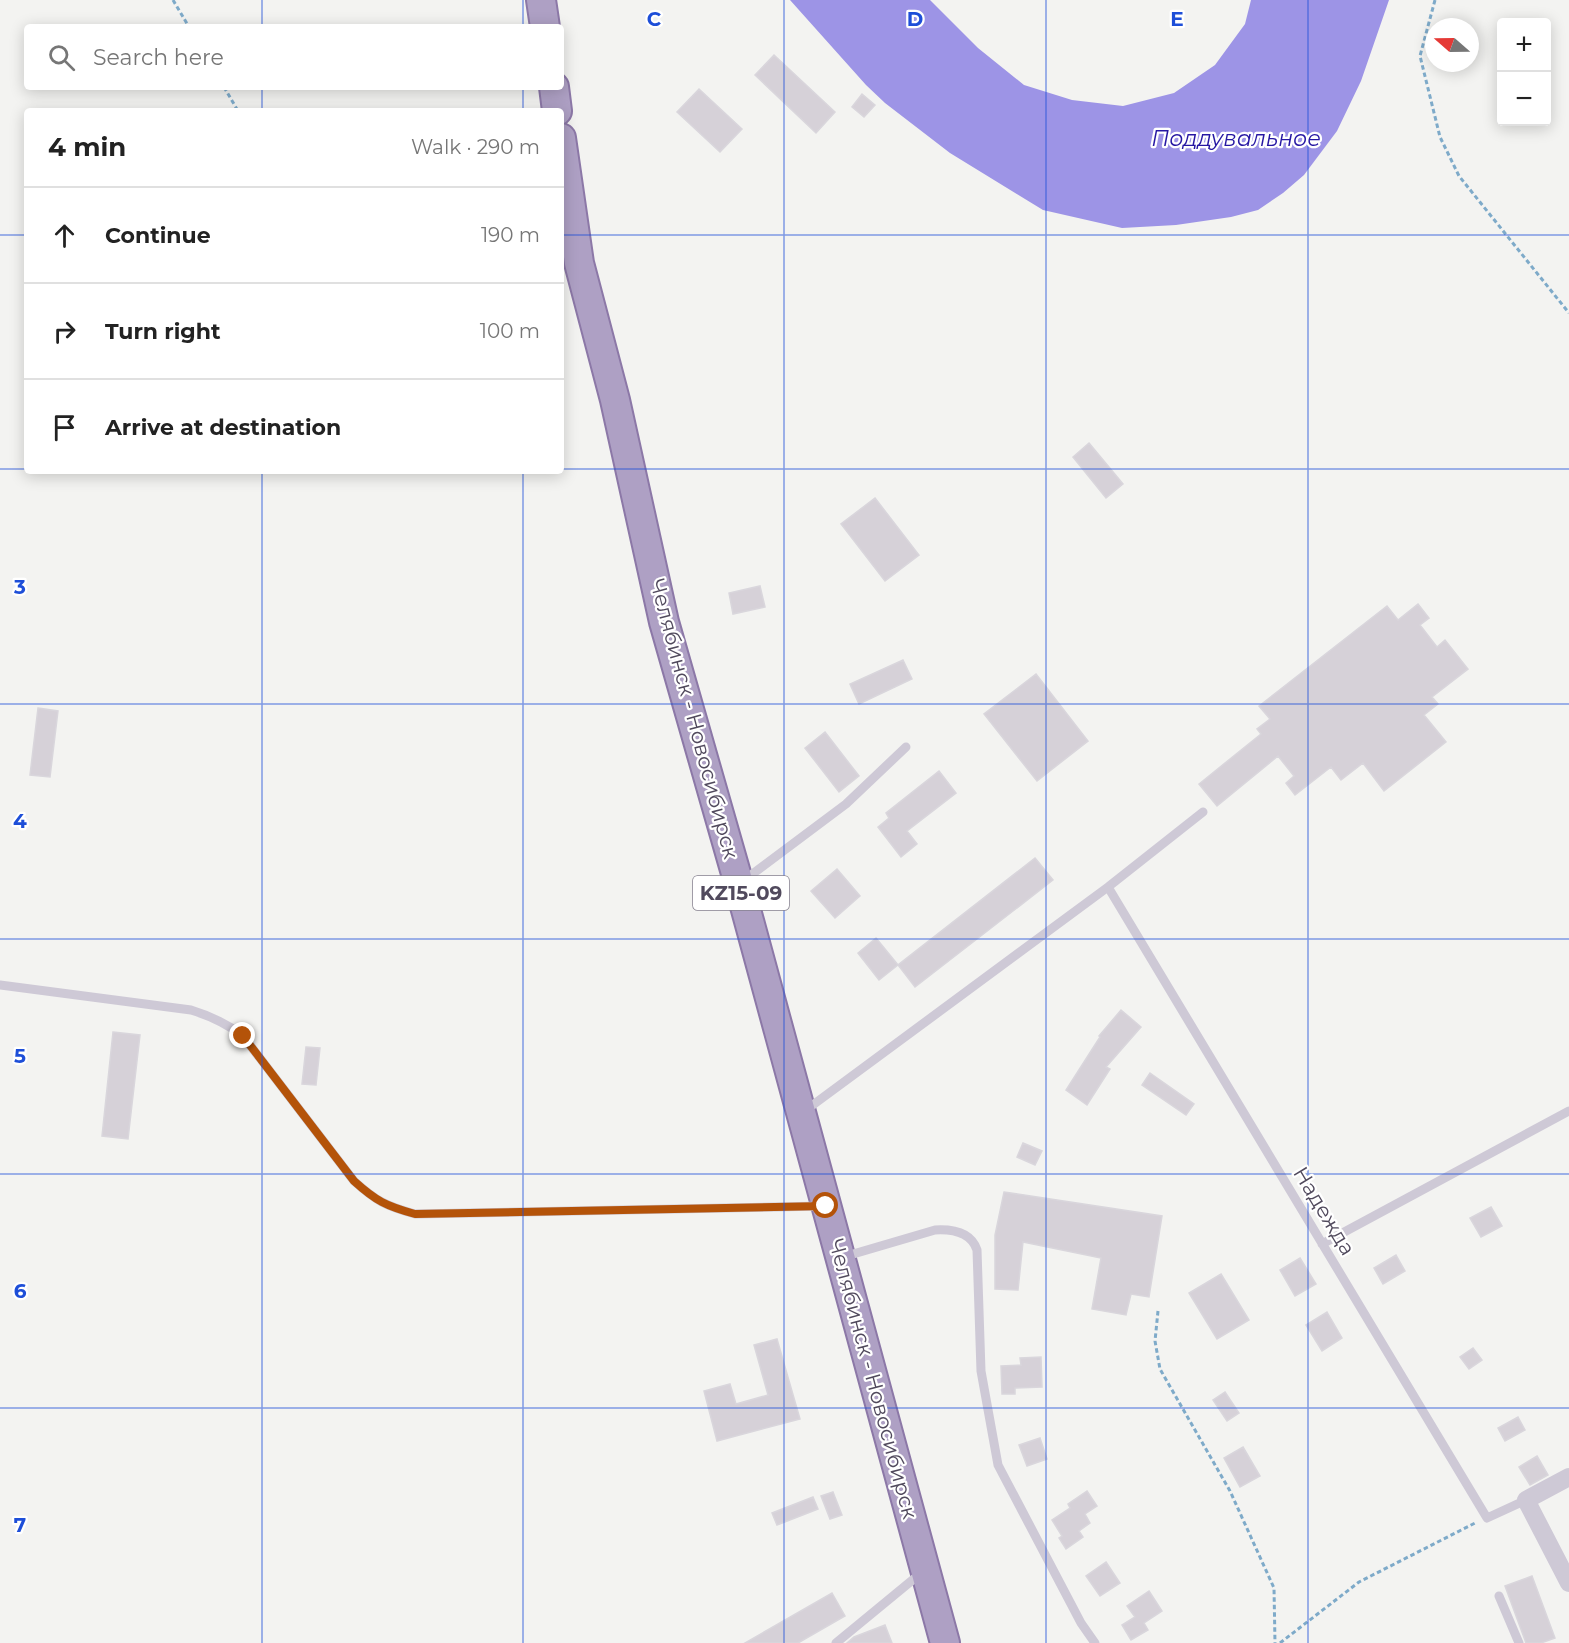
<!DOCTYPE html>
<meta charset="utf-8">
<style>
body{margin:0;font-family:Montserrat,sans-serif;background:#f2f2f2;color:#222}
.controls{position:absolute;right:18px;top:18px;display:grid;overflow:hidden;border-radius:6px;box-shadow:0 3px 15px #0003}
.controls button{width:54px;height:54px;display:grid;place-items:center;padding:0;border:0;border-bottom:2px solid #e0e0e0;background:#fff;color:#222;font:30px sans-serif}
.compass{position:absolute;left:1425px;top:18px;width:54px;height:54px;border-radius:50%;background:#fff;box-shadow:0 3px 15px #0003;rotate:290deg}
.stop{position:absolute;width:18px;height:18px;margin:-14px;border:4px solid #b45309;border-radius:50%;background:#fff}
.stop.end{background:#b45309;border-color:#fff;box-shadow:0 2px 6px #0008}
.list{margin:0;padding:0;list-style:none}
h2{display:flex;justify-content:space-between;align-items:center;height:78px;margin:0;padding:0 24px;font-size:26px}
h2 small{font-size:20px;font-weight:400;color:#767676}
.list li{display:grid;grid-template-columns:39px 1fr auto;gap:18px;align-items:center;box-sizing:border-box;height:96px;padding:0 24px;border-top:2px solid #e0e0e0}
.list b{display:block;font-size:22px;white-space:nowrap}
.list em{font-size:20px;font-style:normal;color:#767676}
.icon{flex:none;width:33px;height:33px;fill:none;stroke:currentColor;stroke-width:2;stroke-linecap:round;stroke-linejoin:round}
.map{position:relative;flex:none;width:1569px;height:1643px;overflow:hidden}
.search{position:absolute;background:#fff;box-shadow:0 3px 15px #0003;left:24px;top:24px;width:540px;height:66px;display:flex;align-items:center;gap:15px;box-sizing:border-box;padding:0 21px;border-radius:6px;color:#767676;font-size:22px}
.panel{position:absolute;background:#fff;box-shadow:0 3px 15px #0003;left:24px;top:108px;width:540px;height:366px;border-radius:6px}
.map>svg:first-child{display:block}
.water{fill:#9d94e6}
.building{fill:#d6d1d8;stroke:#d9d6dc;stroke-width:1.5}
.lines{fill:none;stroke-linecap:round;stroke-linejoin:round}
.trunk-casing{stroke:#8c78a7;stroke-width:32}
.path{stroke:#7eaac9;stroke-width:3;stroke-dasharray:4.5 3;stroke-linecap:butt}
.service{stroke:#cec9d6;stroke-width:9}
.minor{stroke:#cec9d6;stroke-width:18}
.trunk{stroke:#aea0c4;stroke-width:28}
.route{stroke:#b45309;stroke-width:8}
.grid{fill:none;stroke:#1d4ed8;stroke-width:1.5;stroke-opacity:0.55}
.labels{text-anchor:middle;stroke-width:4.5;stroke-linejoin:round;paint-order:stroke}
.shield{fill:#fff;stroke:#85808e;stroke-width:1.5}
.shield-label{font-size:20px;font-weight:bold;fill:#514a5d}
.street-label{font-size:21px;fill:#514a5d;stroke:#fff}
.water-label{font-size:22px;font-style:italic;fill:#2617a3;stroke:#fff}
.grid-label{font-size:20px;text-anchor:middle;font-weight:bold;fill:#1d4ed8;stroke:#fff;stroke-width:4.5;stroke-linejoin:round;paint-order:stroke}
</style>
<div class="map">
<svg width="1569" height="1643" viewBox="0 0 1569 1643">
<rect width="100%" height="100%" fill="#f3f3f1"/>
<!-- water -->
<path class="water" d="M790 0H930L978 48 1024 85 1072 100 1123 106 1174 93 1215 65 1245 24 1251 0H1389L1361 81 1337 131 1304 175 1283 193 1258 210 1231 217 1176 225 1122 228 1043 210 950 153 885 103 866 85Z"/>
<!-- building -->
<path class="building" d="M774 55 835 112 816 133 755 75Z
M699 89 742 129 720 152 677 112Z
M862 94 875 105 864 117 852 107Z
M1089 443 1123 484 1106 498 1073 457Z
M875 498 919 555 885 581 841 524Z
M760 586 765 607 733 614 729 593Z
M1418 604 1429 618 1420 625 1437 647 1445 640 1468 669 1432 697 1438 704 1424 715 1446 742 1384 791 1363 763 1341 780 1331 767 1295 795 1286 783 1294 776 1278 756 1217 806 1199 784 1261 734 1257 729 1270 719 1259 706 1387 606 1398 620Z
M903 660 912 679 859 704 850 684Z
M1036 674 1088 741 1037 781 984 714Z
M38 708 58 711 50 777 30 775Z
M825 732 859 776 839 792 805 748Z
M939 771 956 793 907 831 917 844 901 857 878 827 889 818 886 813Z
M1035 858 1053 880 915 987 898 965Z
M837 869 860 896 835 918 811 891Z
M876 938 898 965 879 980 858 953Z
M1121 1010 1141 1027 1106 1067 1110 1069 1087 1105 1066 1090 1100 1037 1099 1036Z
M113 1032 140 1035 128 1139 102 1136Z
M306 1047 320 1048 316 1085 302 1084Z
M1150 1073 1194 1104 1186 1115 1142 1085Z
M1023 1143 1042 1151 1035 1165 1017 1157Z
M1004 1192 1162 1216 1149 1297 1131 1294 1126 1315 1092 1309 1101 1258 1023 1242 1018 1290 995 1289V1235Z
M1491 1207 1502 1226 1481 1237 1470 1218Z
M1396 1255 1405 1271 1383 1284 1374 1268Z
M1300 1258 1316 1284 1295 1296 1280 1270Z
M1221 1274 1249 1320 1217 1339 1189 1293Z
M1327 1312 1342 1338 1322 1351 1306 1325Z
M777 1339 800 1419 717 1441 704 1391 730 1384 736 1404 768 1395 754 1345Z
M1473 1348 1482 1360 1469 1369 1460 1357Z
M1041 1357 1042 1387 1015 1388V1394H1002L1001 1366 1021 1365 1020 1358Z
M1225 1392 1239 1413 1227 1421 1213 1400Z
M1518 1417 1525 1430 1505 1441 1498 1428Z
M1040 1438 1047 1459 1027 1466 1019 1445Z
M1243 1447 1260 1476 1240 1487 1224 1458Z
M1537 1456 1548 1475 1530 1485 1519 1467Z
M1087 1491 1097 1506 1085 1514 1090 1523 1079 1531 1083 1537 1066 1549 1059 1538 1062 1536 1052 1520 1070 1508 1068 1504Z
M833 1492 842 1515 830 1519 821 1496Z
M813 1497 818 1509 777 1525 772 1513Z
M1106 1562 1120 1583 1100 1596 1086 1576Z
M1532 1576 1555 1638 1541 1643H1526L1505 1586Z
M1149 1591 1162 1611 1144 1623 1148 1630 1131 1640 1122 1625 1135 1617 1127 1606Z
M832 1593 845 1616 798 1643H745Z
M885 1625 892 1643H847L854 1637Z"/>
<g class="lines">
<!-- trunk casing -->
<g class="trunk-casing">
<path id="trunk" d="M541 0 545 27
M554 87 557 111
M561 138 579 263 615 400 664 622 739 884 945 1643"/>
</g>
<!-- path -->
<path class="path" d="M173 0 189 27
M1435 0 1420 56 1440 137 1459 176 1569 313
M224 87 238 111
M1158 1311 1155 1341 1160 1369 1230 1491 1274 1588 1275 1643
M1280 1643 1359 1582 1477 1522"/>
<!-- service -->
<path class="service" d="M743 881 846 804 906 747
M1108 887 1487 1518 1526 1500
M0 985 191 1010C211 1016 226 1023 243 1036L354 1181C376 1201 386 1206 415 1214L824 1206
M806 1110 1108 887 1203 812
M1322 1244 1569 1111
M843 1257 935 1230C953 1229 971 1232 977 1250L981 1371 998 1465 1081 1623 1095 1643
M1499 1596 1519 1643
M836 1643 921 1573"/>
<!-- minor -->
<path class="minor" d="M1569 1477 1526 1500 1569 1583"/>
<!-- trunk -->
<use href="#trunk" class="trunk"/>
</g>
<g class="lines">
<!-- route -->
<path class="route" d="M243 1036 354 1181C376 1201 386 1206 415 1214L826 1206"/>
</g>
<!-- grid -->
<path class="grid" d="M262 0V27M523 0V27M784 0V1643M1046 0V1643M1308 0V1643M262 87V111M523 87V111M0 235H27M561 235H1569M0 469H27M561 469H1569M262 471V1643M523 471V1643M0 704H1569M0 939H1569M0 1174H1569M0 1408H1569"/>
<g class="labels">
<!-- shield labels -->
<rect class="shield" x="693" y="876" width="96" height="34" rx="4.5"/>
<g class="shield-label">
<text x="741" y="900">KZ15-09</text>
</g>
<!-- street labels -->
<g class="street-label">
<text transform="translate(694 719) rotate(75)" y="7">Челябинск - Новосибирск</text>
<text transform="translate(1324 1211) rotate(59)" y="7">Надежда</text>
<text transform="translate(873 1379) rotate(75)" y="7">Челябинск - Новосибирск</text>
</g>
<!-- water labels -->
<g class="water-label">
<text x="1236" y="146">Поддувальное</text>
</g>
</g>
<g class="grid-label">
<text x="654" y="26">C</text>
<text x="915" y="26">D</text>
<text x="1177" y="26">E</text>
<text x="20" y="594">3</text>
<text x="20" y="828">4</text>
<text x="20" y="1063">5</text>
<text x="20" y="1298">6</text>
<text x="20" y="1532">7</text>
</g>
</svg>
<div class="controls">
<button>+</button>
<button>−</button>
</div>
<svg class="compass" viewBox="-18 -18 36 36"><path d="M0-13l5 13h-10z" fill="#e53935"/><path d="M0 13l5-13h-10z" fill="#767676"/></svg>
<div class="stop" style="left:826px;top:1206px"></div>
<div class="stop end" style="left:243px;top:1036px"></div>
<div class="search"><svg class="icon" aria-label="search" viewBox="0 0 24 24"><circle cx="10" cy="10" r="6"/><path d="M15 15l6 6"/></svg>Search here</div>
<section class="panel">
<h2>4 min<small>Walk · 290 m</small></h2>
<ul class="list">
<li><svg class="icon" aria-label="ahead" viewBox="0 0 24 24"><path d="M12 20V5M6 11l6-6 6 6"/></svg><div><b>Continue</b></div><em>190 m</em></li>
<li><svg class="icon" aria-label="right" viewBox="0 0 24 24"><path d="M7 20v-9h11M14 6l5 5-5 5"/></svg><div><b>Turn right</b></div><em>100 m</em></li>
<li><svg class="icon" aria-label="arrive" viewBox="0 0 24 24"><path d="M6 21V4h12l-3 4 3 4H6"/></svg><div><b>Arrive at destination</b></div></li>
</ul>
</section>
</div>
